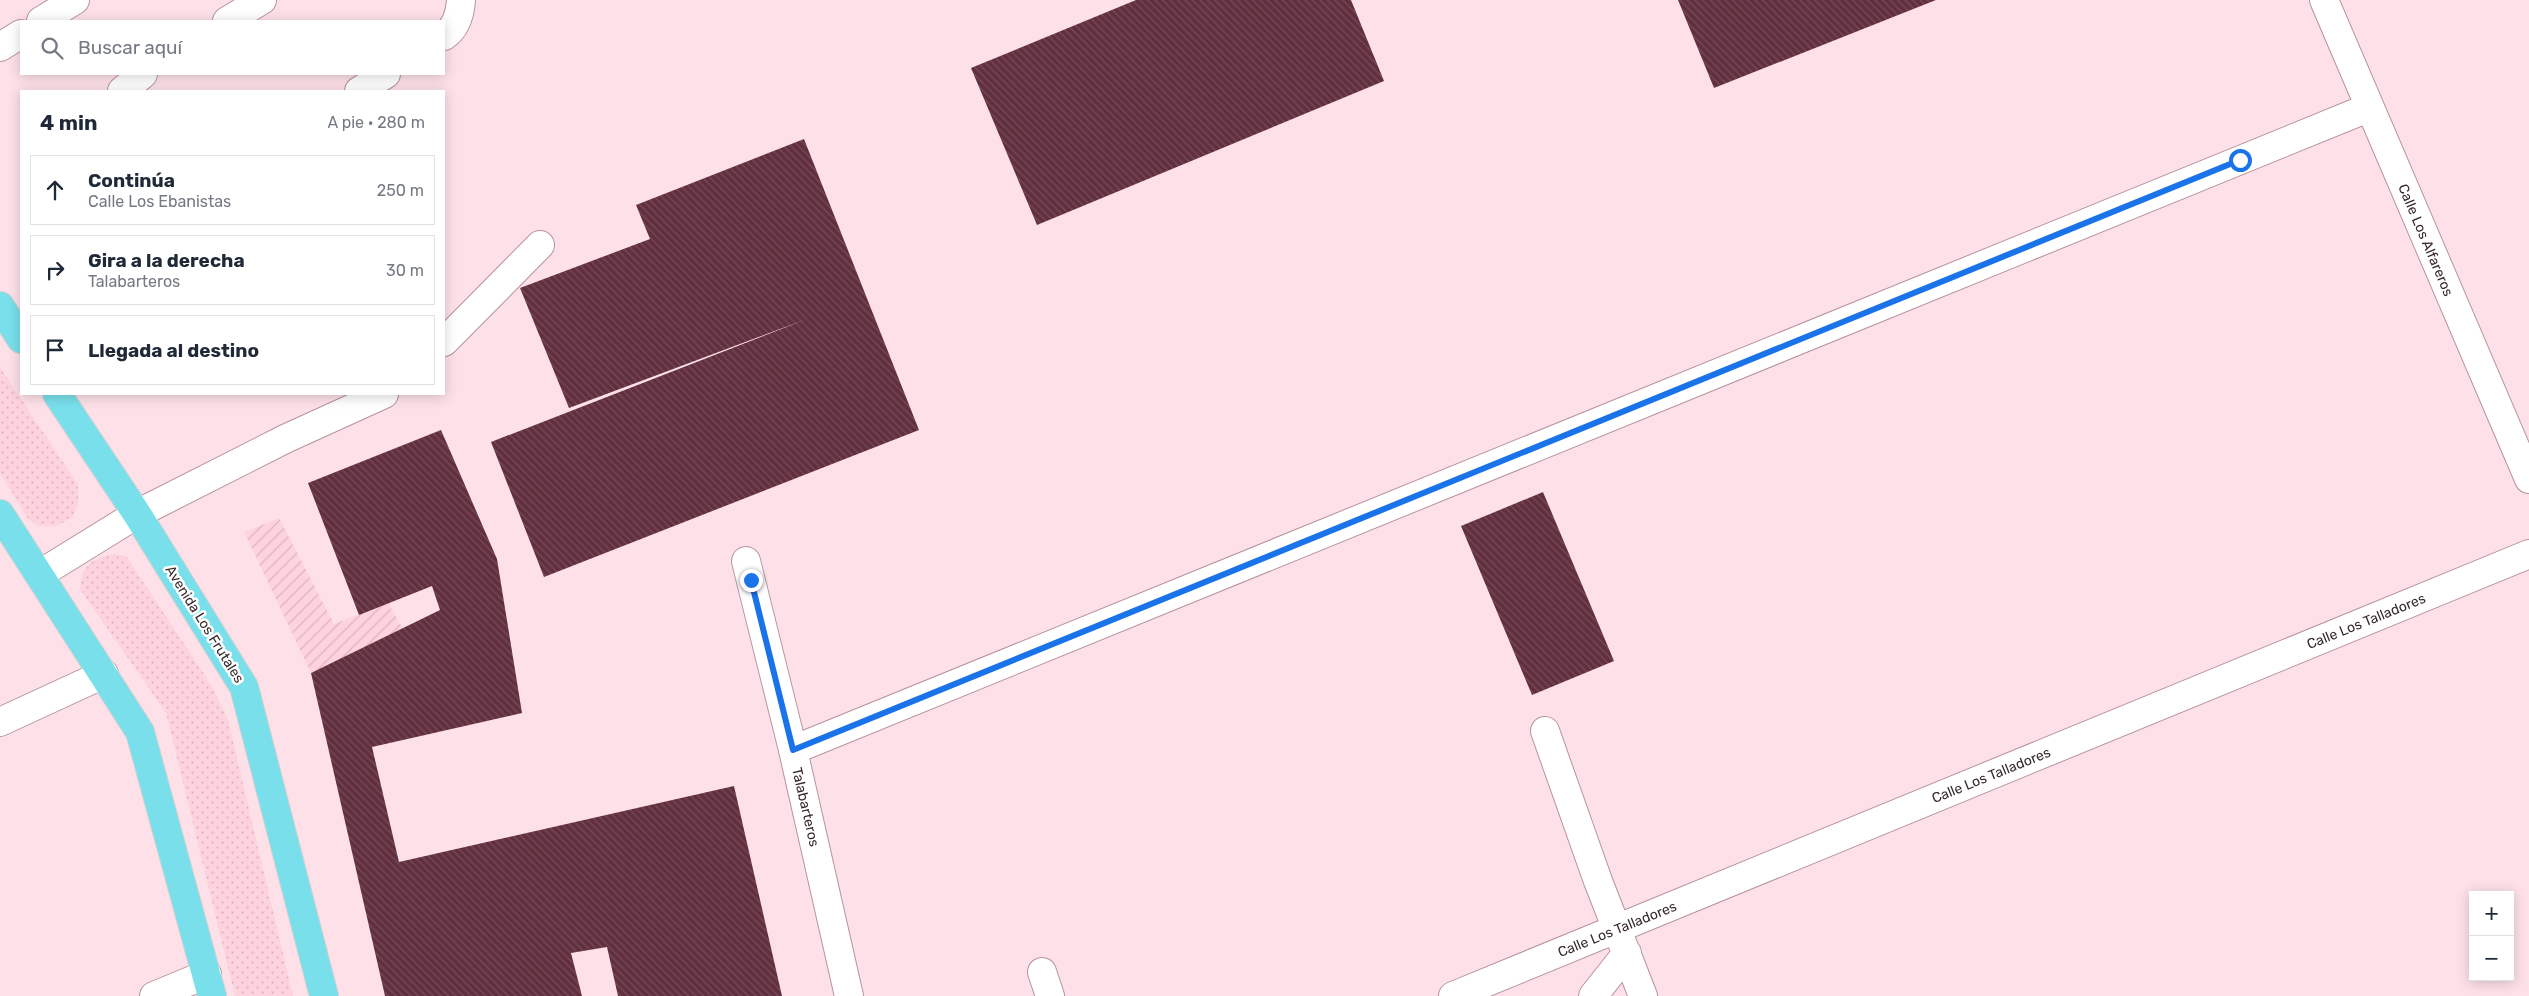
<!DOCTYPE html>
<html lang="es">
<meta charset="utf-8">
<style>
body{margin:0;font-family:Rubik,sans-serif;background:#f6f6f7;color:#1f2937}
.controls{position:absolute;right:15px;bottom:15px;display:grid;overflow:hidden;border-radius:0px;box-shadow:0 2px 12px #0003}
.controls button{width:45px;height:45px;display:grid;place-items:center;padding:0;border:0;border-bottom:1px solid #e0e1e3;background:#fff;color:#1f2937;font:25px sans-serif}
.stop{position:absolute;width:15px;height:15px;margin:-11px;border:4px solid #1a73e8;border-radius:50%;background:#fff}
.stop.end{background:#1a73e8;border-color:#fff;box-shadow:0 1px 5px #0008}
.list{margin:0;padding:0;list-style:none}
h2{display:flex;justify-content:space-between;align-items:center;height:65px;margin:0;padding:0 20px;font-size:21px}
h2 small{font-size:16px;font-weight:400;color:#747a83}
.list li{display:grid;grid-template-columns:32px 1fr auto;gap:15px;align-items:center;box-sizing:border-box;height:70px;margin:0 10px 10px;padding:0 10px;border:1px solid #e0e1e3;border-radius:0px}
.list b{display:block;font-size:19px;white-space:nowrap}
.list p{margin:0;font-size:16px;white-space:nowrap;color:#747a83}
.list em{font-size:16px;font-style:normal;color:#747a83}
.icon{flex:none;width:28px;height:28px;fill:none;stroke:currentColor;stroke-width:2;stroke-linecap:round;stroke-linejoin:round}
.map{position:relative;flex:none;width:2529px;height:996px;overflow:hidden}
.search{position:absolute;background:#fff;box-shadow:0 2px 12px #0003;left:20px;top:20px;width:425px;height:55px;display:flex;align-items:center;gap:12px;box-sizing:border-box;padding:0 18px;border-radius:0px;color:#747a83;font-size:19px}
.panel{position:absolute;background:#fff;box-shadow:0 2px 12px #0003;left:20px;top:90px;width:425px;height:305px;border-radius:0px}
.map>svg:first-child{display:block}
.built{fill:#fee1e8;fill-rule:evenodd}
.grass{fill:url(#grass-dots)}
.garden{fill:url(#garden-furrows)}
.building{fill:url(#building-back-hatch)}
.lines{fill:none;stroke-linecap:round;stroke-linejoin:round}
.minor-casing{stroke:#b7939c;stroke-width:30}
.major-casing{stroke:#d3d0d1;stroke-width:30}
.minor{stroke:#fff;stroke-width:28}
.major{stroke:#79e0eb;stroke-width:28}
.route{stroke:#1a73e8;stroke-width:6}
.labels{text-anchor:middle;stroke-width:5;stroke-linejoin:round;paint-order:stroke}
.street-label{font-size:14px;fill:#37292c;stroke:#fff}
</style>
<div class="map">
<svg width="2529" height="996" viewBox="0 0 2529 996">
<defs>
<pattern id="grass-dots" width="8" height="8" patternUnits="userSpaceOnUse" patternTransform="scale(1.25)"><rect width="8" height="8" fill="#fed3de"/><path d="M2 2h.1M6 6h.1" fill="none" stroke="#dab5bf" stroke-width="1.8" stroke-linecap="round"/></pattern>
<pattern id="garden-furrows" width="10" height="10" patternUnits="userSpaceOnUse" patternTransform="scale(1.25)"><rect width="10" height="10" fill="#fed3de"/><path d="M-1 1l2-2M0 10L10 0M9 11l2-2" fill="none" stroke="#dab5bf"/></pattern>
<pattern id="building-back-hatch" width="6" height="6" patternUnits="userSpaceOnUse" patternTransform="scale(1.25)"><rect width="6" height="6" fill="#622f3f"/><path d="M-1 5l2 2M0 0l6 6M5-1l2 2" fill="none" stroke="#754c59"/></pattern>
</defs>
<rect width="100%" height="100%" fill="#fdedf1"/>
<!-- built -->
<path class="built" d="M0 0H2529V996H0ZM21 21H444V74H21ZM21 91H444V394H21ZM2473 895H2510V977H2473Z"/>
<!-- grass -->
<path class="grass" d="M0 367 78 485V503L73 517 56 526H39L28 519 0 473Z
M114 554 126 556 210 683 228 720 293 996H235L166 713 80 589C83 565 90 559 114 554Z"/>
<!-- garden -->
<path class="garden" d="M279 518 334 624 388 603 403 629 311 673 244 532Z"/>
<!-- building -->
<path class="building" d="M1136 0H1351L1384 81 1037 225 971 68Z
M1678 0H1936L1714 88Z
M804 139 919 430 544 577 491 442 807 319 569 408 520 288 650 239 636 205Z
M441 430 497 559 522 713 372 747 399 862 734 786 782 996H618L607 947 571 953 582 996H385L311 673 440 610 432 586 359 615 308 483Z
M1543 492 1614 661 1532 695 1461 526Z"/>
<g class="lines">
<!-- minor casing -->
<g class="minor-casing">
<path id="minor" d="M2324 0 2529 479
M41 21 75 0
M227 21 262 0
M444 36C456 28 460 15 461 0
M0 47 21 34
M122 91 143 74
M359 91 386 74
M444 342 540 245
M746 561 793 750 849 996
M40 574 137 514 285 439 384 394
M0 722 104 674
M1545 731 1598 881 1643 996
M793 750 2368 108
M1042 972 1050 996
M154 996 207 974
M1453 996 2529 554
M1593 996 1627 953"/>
</g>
<!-- major casing -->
<g class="major-casing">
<path id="major" d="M0 306 21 339
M57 394 137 514 244 687 324 996
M0 514 140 732 212 996"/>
</g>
<!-- minor -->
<use href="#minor" class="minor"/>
<!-- major -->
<use href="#major" class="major"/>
</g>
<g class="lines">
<!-- route -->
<path class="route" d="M751 580 793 750 2240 160"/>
</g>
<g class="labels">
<!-- street labels -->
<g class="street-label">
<text transform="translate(2426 240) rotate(67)" y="5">Calle Los Alfareros</text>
<text transform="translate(2366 621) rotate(-22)" y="5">Calle Los Talladores</text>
<text transform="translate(205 624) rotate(58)" y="5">Avenida Los Frutales</text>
<text transform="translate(1991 775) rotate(-22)" y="5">Calle Los Talladores</text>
<text transform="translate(806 807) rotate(77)" y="5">Talabarteros</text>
<text transform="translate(1617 929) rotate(-22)" y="5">Calle Los Talladores</text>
</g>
</g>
</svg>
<div class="controls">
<button>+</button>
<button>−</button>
</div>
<div class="stop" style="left:2240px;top:160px"></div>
<div class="stop end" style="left:751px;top:580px"></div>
<div class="search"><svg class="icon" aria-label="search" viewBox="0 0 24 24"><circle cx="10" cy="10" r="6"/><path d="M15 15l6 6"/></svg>Buscar aquí</div>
<section class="panel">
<h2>4 min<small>A pie · 280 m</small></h2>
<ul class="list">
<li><svg class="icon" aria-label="ahead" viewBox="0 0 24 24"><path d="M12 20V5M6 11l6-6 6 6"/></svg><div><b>Continúa</b><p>Calle Los Ebanistas</p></div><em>250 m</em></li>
<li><svg class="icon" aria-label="right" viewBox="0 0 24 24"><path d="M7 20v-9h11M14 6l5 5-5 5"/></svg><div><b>Gira a la derecha</b><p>Talabarteros</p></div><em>30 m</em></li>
<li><svg class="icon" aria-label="arrive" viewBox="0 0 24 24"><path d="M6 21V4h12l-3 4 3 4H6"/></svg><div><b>Llegada al destino</b></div></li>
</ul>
</section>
</div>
